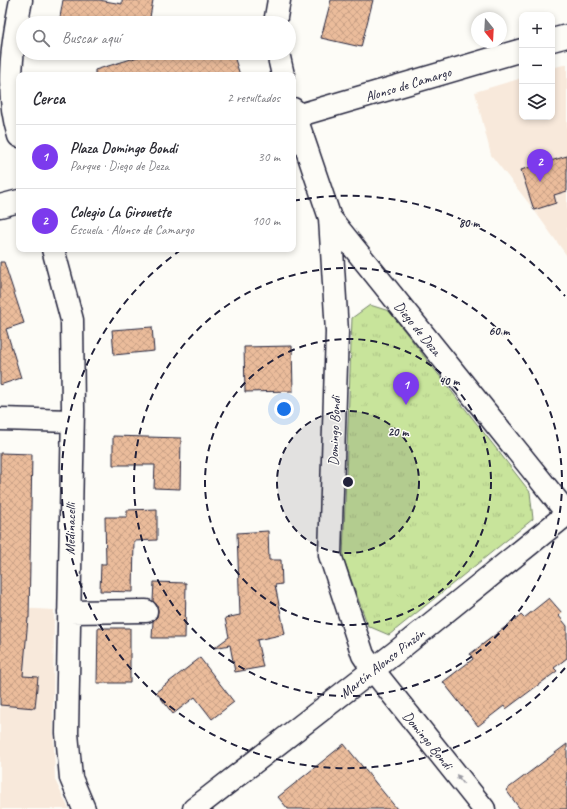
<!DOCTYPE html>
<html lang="es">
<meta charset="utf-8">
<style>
body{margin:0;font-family:Caveat,sans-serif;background:#f2f2f3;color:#2b2b33}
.controls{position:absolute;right:12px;top:12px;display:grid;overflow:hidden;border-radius:8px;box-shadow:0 2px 6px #0003}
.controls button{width:36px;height:36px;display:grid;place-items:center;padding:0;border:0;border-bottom:1px solid #e1e1e2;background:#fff;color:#2b2b33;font:20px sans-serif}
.compass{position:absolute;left:471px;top:12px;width:36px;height:36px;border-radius:50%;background:#fff;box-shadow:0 2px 6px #0003;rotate:162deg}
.you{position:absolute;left:284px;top:409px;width:14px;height:14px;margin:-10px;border:3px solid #fff;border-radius:50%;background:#1a73e8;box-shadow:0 0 0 6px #1a73e833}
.badge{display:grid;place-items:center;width:26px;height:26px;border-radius:50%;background:#7c3aed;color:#fff;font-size:13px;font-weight:700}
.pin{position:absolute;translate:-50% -33px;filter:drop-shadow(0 1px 2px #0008)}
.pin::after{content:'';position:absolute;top:21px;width:14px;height:12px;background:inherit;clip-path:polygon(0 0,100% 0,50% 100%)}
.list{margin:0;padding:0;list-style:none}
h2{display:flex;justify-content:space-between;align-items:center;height:52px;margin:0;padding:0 16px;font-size:17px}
h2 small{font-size:13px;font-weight:400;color:#7c7c81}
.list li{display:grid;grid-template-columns:26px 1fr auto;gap:12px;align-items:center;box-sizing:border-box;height:64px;padding:0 16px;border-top:1px solid #e1e1e2}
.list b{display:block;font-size:15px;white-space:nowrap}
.list p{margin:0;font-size:13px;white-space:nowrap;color:#7c7c81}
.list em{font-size:13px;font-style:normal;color:#7c7c81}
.icon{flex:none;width:22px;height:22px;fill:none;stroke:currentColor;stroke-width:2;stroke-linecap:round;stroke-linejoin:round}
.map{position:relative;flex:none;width:567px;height:809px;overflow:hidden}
.search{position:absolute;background:#fff;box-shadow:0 2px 6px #0003;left:16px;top:16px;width:280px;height:44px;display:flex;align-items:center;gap:10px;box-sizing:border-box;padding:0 14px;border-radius:22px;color:#7c7c81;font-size:15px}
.panel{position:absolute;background:#fff;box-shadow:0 2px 6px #0003;left:16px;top:72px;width:280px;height:180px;border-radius:8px}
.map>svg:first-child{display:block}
.built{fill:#f8e9db}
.park{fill:url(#park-tufts);stroke:#75836b}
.building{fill:url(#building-cross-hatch);stroke:#22223b}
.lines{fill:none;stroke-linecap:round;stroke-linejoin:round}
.minor-casing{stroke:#22223b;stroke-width:25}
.minor{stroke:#fdfcf7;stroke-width:22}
.oneway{fill:#9a9aa2}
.ring{fill:none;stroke:#22223b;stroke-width:2;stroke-dasharray:7 5}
.labels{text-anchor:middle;stroke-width:3;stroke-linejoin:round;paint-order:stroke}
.street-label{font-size:14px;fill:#22223b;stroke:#fdfcf7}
.centre{fill:#22223b;stroke:#fdfcf7;stroke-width:2}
.ring-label{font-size:12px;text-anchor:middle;font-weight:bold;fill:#22223b;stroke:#fdfcf7;stroke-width:3;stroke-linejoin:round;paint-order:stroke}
</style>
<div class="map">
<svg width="567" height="809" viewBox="0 0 567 809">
<defs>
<pattern id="park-tufts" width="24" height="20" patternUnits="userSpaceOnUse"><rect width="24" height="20" fill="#c8e49b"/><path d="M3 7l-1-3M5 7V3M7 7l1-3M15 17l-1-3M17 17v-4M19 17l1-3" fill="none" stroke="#acc386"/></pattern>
<pattern id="building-cross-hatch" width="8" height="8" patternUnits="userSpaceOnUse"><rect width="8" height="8" fill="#ebbc9b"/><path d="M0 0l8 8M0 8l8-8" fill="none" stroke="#c9a186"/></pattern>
</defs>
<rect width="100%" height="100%" fill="#fdfcf7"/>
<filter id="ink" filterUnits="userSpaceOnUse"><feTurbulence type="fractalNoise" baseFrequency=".025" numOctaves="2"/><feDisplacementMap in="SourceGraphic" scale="8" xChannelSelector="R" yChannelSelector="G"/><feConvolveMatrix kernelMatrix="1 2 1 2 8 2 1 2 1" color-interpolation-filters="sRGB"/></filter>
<g filter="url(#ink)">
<!-- built -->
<path class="built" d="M567 64V256L534 210 491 155 475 92 522 78V117H552V68Z
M0 607 54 610 53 712 55 780 69 809H0Z"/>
<!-- park -->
<path class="park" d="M370 305 389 311 530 492 533 519 389 635 368 626 343 557 352 318Z"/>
<!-- building -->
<path class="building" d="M63 0H99L122 4V0H153L149 23H129L108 20 107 23H59Z
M331 0H373L361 47 321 38Z
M151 53H233L240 75H95V70Z
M567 156V191L554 195 556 203 534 210 521 170Z
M0 262H4L24 323 6 329 21 378 0 385Z
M152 327 154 351 114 355 112 330Z
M292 346 293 391 245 392 244 347Z
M113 436 181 438 180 489 154 488 155 465H113Z
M0 453 32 454 29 618H28L23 676 38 677 35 708 0 705Z
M157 509V540L134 541 133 592 100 591 101 564H106L105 517H127V510Z
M268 531 269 560H281L282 584 275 585 285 634 257 640 263 667 235 672 230 645 214 648 229 637 225 618 240 615 237 533Z
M154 582 186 583 185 638H152L153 621 157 617 158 611 157 605 153 601Z
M549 598 562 613 559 616 567 626V658L554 668 557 671 506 709 504 706 478 726 443 682 473 659 470 654 521 615 524 618Z
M98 628H130V683H97Z
M200 658 234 702 212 719 195 697 173 714 156 692Z
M344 744 397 809H288L278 797Z
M567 744V809H520L506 790Z"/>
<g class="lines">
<!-- minor casing -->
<g class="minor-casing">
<path id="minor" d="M275 23 279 0
M552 40 567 36
M278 53 283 75
M293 109 330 218 337 332 330 555 363 655 373 670 484 809
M293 117 522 50
M19 136C5 92 12 45 21 0
M0 206 19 201
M330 218 567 513
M53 249 72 320 73 410 67 733 71 778 84 809
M0 419 72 421
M69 612 146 611
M194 809 396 652 567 514"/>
</g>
<!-- minor -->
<use href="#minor" class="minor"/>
</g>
<!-- one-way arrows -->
<defs><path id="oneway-solid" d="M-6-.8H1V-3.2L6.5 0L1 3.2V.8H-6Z"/></defs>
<use class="oneway" href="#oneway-solid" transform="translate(460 779) rotate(-129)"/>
</g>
<!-- distance rings -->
<circle cx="348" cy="482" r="71" fill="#22223b" fill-opacity=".12"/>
<g class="ring">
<circle cx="348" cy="482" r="71"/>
<circle cx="348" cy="482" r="143"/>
<circle cx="348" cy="482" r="214"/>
<path d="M565 668A286 286 0 1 1 182 249M293 201A286 286 0 0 1 565 296"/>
</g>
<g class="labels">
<!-- street labels -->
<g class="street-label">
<text transform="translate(408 84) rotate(-17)" y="5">Alonso de Camargo</text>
<text transform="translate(418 328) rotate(51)" y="5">Diego de Deza</text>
<text transform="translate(334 431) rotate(-88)" y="5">Domingo Bondi</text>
<text transform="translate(70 529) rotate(-89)" y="5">Medinacelli</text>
<text transform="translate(382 663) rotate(-38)" y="5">Martín Alonso Pinzón</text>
<text transform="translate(428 740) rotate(51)" y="5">Domingo Bondi</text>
</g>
</g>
<circle cx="348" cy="482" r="6" class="centre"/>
<g class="ring-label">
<text x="469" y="227">80 m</text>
<text x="499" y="335">60 m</text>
<text x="449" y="385">40 m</text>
<text x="398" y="436">20 m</text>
</g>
</svg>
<div class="controls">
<button>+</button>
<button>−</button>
<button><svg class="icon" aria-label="layers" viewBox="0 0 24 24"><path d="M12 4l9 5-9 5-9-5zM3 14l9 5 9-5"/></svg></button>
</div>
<svg class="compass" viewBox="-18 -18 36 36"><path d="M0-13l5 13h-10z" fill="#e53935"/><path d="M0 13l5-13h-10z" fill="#7c7c81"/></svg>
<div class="you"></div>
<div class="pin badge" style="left:406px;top:405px">1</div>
<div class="pin badge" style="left:540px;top:182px">2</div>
<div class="search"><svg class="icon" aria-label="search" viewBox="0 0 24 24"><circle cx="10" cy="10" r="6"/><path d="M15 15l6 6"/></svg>Buscar aquí</div>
<section class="panel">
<h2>Cerca<small>2 resultados</small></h2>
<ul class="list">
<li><span class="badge">1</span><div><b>Plaza Domingo Bondi</b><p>Parque · Diego de Deza</p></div><em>30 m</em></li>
<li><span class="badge">2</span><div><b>Colegio La Girouette</b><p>Escuela · Alonso de Camargo</p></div><em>100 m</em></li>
</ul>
</section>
</div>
